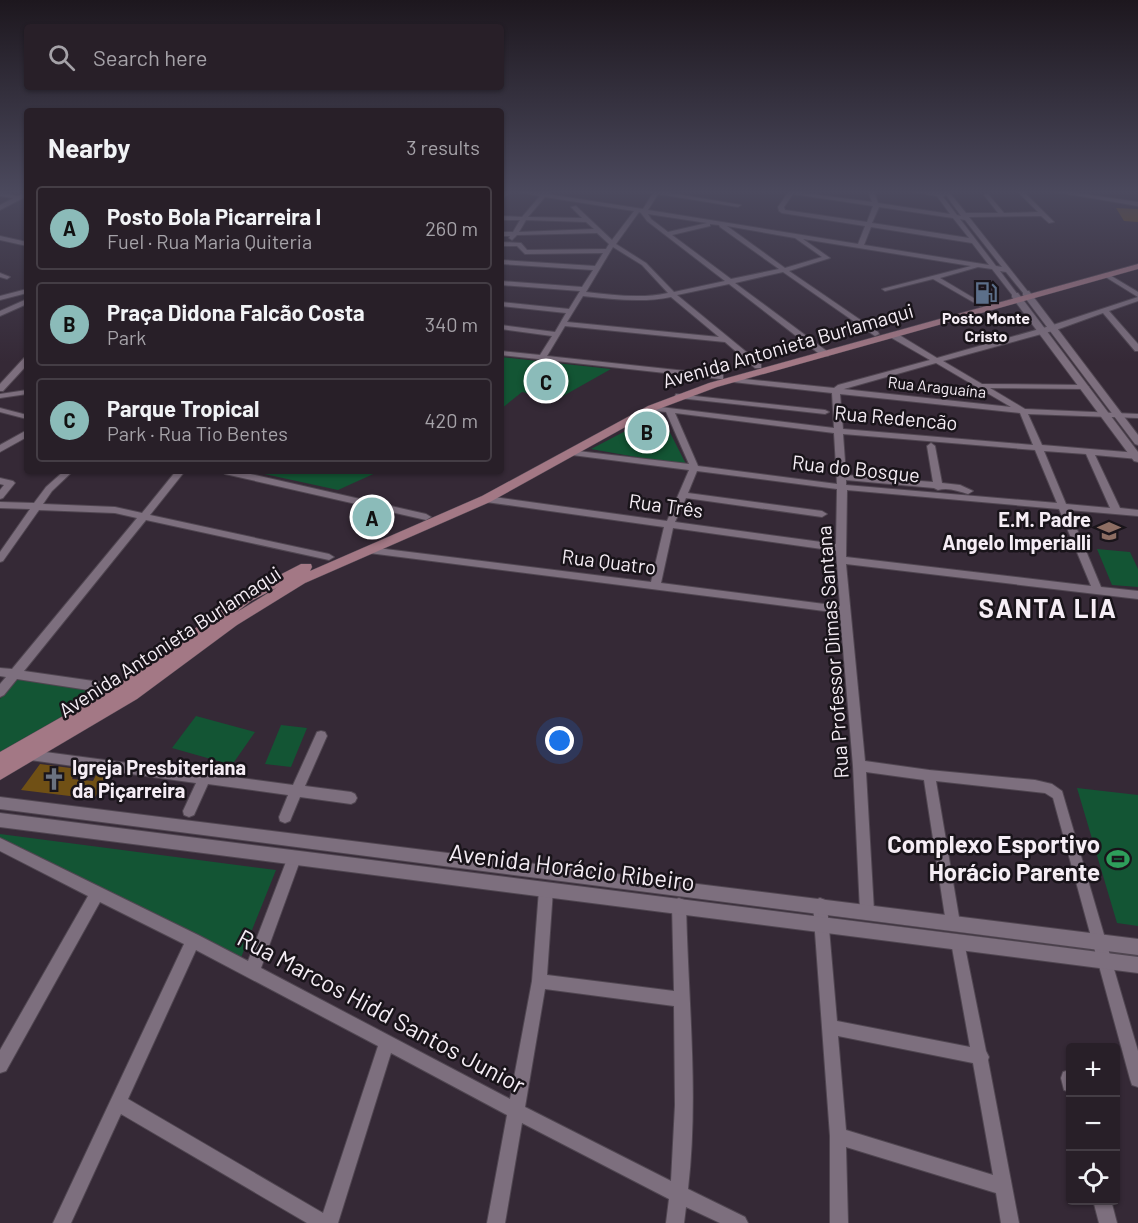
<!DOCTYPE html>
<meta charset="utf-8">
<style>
body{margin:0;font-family:Barlow,sans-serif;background:#342c34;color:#f1f3f6}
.controls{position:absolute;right:18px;bottom:18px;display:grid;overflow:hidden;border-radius:6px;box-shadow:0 2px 4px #0004}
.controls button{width:54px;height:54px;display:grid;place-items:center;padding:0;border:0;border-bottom:2px solid #443d45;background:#281f28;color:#f1f3f6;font:30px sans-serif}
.you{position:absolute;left:560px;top:741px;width:21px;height:21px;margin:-15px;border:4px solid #fff;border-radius:50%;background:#1a73e8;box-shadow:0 0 0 9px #1a73e833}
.badge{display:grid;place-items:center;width:39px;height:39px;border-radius:50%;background:#8bbbb9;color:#111;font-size:20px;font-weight:700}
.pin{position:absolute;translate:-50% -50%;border:3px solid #fff;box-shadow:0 2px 6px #0006}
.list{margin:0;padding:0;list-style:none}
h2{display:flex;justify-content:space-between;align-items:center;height:78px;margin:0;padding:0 24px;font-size:26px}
h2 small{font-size:20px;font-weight:400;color:#a5a2a8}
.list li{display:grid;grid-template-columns:39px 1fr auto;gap:18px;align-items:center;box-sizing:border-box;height:84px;margin:0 12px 12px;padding:0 12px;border:2px solid #443d45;border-radius:6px}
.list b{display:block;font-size:22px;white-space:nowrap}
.list p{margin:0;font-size:20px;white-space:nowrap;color:#a5a2a8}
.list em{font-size:20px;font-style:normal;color:#a5a2a8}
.icon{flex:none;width:33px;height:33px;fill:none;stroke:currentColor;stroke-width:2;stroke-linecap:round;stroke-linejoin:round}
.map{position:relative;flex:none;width:1138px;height:1223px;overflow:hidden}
.search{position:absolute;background:#281f28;box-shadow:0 2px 4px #0004;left:24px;top:24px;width:480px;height:66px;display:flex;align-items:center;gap:15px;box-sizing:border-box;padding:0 21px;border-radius:6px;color:#a5a2a8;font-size:22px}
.panel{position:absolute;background:#281f28;box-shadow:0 2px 4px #0004;left:24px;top:108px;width:480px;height:366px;border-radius:6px}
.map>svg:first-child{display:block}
.green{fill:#135534}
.building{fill:#705015}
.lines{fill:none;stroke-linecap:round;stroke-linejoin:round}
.minor-casing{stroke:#504651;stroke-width:2}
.tertiary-casing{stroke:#504651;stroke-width:2}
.secondary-casing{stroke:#504651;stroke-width:1}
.minor{fill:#7d6f7e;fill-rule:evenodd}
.tertiary{fill:#7d6f7e;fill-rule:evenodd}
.secondary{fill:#a37885;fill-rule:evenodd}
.labels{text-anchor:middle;stroke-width:5;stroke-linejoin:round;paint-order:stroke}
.far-poi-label{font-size:16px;font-weight:bold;fill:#f5edf5;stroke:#19141a}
.far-street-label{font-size:16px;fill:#f5edf5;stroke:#19141a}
.street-label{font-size:20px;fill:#f5edf5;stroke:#19141a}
.poi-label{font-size:20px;font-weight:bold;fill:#f5edf5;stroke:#19141a;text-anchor:end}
.near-poi-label{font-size:24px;font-weight:bold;fill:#f5edf5;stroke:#19141a;text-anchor:end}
.near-street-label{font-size:24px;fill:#f5edf5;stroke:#19141a}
.district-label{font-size:26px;font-weight:bold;letter-spacing:1.5px;fill:#f5edf5;stroke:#19141a}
</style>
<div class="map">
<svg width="1138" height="1223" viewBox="0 0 1138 1223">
<rect width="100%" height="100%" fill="#352936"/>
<!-- green -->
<path class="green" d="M501 357 611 369 556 400 522 392 501 409Z
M660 413 687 466 591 449Z
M250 471H380L338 490Z
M1097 549 1130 552 1138 569V587L1112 585Z
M16 678 101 691 103 698 0 756V699Z
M196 716 255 732 232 765 172 748Z
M281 725 307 728 291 767 265 764Z
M1077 788 1138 795V926L1117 923Z
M0 834 276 870 240 960 0 838Z"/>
<!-- building -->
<path class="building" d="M1116 208 1138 209V222L1124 221Z
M40 764 78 769 72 779 93 781 96 775 108 776 94 799 21 790Z"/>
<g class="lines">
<!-- minor casing -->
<g class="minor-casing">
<path id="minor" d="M505 191H511L501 200V195Z
M515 191 542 193 544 191H550L547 194 643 209 653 193 645 191H659L741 205 738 207 658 194 648 210 858 244 865 226 782 213 779 211 778 207 789 191 872 202 868 191H874L878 203 950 214 937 196 908 191 934 192 933 191H939L944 194 942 191H948L966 213H998L984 195 987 193 1004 213 1038 212 1017 191H1023L1054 222 1049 223 1041 216 969 217 1029 293 1024 294 1006 272 1000 271 1018 295 1017 296H1013L992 269 978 267 940 278 982 303V305L980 306 933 279 885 291 882 289 971 266 803 239 830 258 789 271 878 332 879 334 875 336 783 272 735 283 828 352V356H822L729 284 677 295 761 364V368H755L725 342 565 326 547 356 723 375V379H720L501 355V351L540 355 552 336 501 329V325L555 332 566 313 501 306V302L569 309 580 291 501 285V281L582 287 593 270 501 264V260L595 266 603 253 525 254 517 246H501V242L521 243 527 250 606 249 609 244 597 233 517 235 512 240 509 238 510 236H501V232H513L520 220H501V216L522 217 540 196ZM793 194 873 206 867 222 785 210 784 207ZM946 195 961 216 957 215 943 197ZM545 197 634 211 612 240 576 206 571 207 582 218 528 217ZM879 207 953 218 969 238 872 223ZM639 212 641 213 647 221 725 281 674 292 646 263 616 244ZM648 214 707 223 668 232 651 219ZM960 219 965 220 1002 267 996 266ZM526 220 586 222 594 229 519 232ZM710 224 719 225 720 227 779 269 731 279 672 235 710 226ZM727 226 795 238 822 257 785 268ZM871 227 972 243 989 265 864 245ZM613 247 642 265 668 293C641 299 613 295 586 292ZM583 296C613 299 642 303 671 297L719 337 567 322Z
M1050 191H1063L1138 202V206Z
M0 192 21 197 18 199 0 196Z
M0 236 27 242V246L0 240Z
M0 273 10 277 7 279 0 277Z
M1104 274H1108L1138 292V301L1109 311 1138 344V351H1135L1103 313 1056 330 943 361 982 384 1085 385 1089 387 1085 389 990 388 1025 409 1138 414V418L1028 414 1042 445 1138 453V459L1095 455 1120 508 1138 510V516L1069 510 1101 587 1138 591V599L846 564 865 761 929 770 1035 780 1052 784 1062 791 1138 1051V1087L1132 1085 1130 1079 1053 798 1045 793 936 781 960 923 958 928 953 930 948 928 946 923 924 780 866 772 874 911 872 916 867 918 862 916 860 911 853 766 840 613 369 553 364 550 369 547 651 582 664 527 486 502 481 499 486 496 667 521 689 470 572 455 569 454V450L689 464 666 412 649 410 648 408 652 406 834 428 832 393 733 382 729 380 733 378 834 388 838 385 930 360 890 337V333H896L937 358 1050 326 1138 297 1104 276ZM936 363 1011 407 843 389H844ZM840 394 1020 413 1033 445 843 429ZM675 413 834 433 837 484 698 466ZM843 434 1035 450 1057 503 846 485V480L934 488 938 490C948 487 958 491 968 494L973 491 960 485 942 483 935 446 931 443 927 446 933 482 846 475ZM1044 451 1086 454 1110 508 1066 504ZM697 471 837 489 836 544 675 522 686 498 822 517 827 514 822 511 688 493ZM847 490 1059 509 1091 586 846 557ZM673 528 836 551 840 606 661 583Z
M27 289V293L0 300V296Z
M27 299V304L0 316V311Z
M24 358H27V365L3 391H0V384Z
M27 390V394L0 398V394Z
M676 394 825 410 829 412 825 414 679 398 675 396Z
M0 408 27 415V419L0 412Z
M27 430V437L0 452V445Z
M64 471H73L52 491 43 504 115 507 142 513 176 471H185L150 515 329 554 334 557 329 560 146 520 24 671 121 685 125 687 127 690 125 693 121 695 17 679 4 695 0 697V684L6 677 0 676V668L12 669 137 518 115 513 39 510 3 561 0 562V552L30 509 0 508V502L34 503 46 487Z
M221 471H237L426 514 431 517 426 520 225 474Z
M0 478 13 481 15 483 3 498 0 499V490L4 485 0 484Z
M321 731 325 732 327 736 305 786 351 792 355 794 357 798 355 802 351 804 300 797 290 821 285 823 280 821 279 817 288 795 208 784 194 815 189 817 184 815 183 811 196 783 30 760 26 759 24 755 26 751 30 750 293 785 317 732Z
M0 838 198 935 248 961 289 854 294 852 299 854 301 858 261 968 510 1099 532 981 539 890 541 885 546 883 551 885 553 890 547 975 674 991 672 905 674 900 679 898 684 900 686 905C688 999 699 1096 688 1189L745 1217 748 1223H720L686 1207 684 1223H666L669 1199 522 1123 505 1223H487L507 1115 391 1053 338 1223H307L121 1114 71 1223H53L184 944 100 902 6 1071 0 1073V1050L88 896 0 851ZM196 950 378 1046 323 1213 128 1099ZM545 989 674 1006 675 1105 671 1181 525 1107Z
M820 898 825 900 827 905 837 1021 970 1047 951 942 953 937 958 935 963 937 986 1051 989 1057 988 1060 1019 1223H1001L996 1193 846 1147 848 1223H830V1136L813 905 815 900ZM838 1036 973 1063 993 1175 846 1130Z
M1069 1070 1070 1071V1092L1064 1090 1061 1078 1063 1072Z
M1093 1200H1111L1117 1223H1099Z"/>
</g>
<!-- tertiary casing -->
<g class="tertiary-casing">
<path id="tertiary" d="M27 191V196L0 210V205Z
M1023 291H1029L1138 435V445L1135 444 1023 295Z
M1012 293H1018L1138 452V462L1134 461 1012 297Z
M0 797 1138 939V955L0 809Z
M0 813 1138 957V973L0 827Z"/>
</g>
<!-- secondary casing -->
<g class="secondary-casing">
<path id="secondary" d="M1138 264V269L717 387 656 410 490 502 305 583 237 625 137 699 0 780V752L116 686 241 595 301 564H311L312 567 310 571 482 496 648 406 709 383ZM278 587 237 612 251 601Z"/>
</g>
<!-- minor -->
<use href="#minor" class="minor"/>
<!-- tertiary -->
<use href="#tertiary" class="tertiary"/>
<!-- secondary -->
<use href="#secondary" class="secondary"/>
</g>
<!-- sky -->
<linearGradient id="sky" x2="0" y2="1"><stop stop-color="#1d171e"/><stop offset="0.53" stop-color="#4b495d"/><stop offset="1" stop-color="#4b495d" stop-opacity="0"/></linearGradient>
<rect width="1138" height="362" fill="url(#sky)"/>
<!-- icons -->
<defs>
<g id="fuel-bare" transform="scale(1.8)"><path d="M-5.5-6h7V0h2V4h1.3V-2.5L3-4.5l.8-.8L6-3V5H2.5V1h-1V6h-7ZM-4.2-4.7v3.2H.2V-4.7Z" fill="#5c6f8a" stroke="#19141a" stroke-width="2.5" paint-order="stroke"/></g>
<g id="school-bare" transform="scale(1.8)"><path d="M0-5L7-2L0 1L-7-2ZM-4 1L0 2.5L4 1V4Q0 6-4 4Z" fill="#8d6e63" stroke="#19141a" stroke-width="2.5" paint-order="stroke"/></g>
<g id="church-bare" transform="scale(1.8)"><path d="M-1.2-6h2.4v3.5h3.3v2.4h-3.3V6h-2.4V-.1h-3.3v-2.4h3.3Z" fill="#6b7280" stroke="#19141a" stroke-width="2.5" paint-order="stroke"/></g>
<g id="stadium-bare" transform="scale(1.8)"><path d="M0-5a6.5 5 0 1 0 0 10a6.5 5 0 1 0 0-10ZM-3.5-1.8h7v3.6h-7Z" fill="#2e9e5b" stroke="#19141a" stroke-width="2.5" paint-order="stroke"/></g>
</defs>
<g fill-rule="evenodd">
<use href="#fuel-bare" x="986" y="293"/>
<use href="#school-bare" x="1109" y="531"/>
<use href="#church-bare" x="54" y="779"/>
<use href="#stadium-bare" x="1118" y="859"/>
</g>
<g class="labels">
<!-- far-poi labels -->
<g class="far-poi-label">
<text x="986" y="324">Posto Monte<tspan x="986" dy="18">Cristo</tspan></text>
</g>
<!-- far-street labels -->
<g class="far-street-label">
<text transform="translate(937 387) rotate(6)" y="6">Rua Araguaína</text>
</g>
<!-- street labels -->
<g class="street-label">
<text transform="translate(788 346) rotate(-16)" y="7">Avenida Antonieta Burlamaqui</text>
<text transform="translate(896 418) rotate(5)" y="7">Rua Redencão</text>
<text transform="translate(856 469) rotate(6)" y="7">Rua do Bosque</text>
<text transform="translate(666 506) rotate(8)" y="7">Rua Três</text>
<text transform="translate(609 562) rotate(7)" y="7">Rua Quatro</text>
<text transform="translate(170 642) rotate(-33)" y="7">Avenida Antonieta Burlamaqui</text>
<text transform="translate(833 652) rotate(-94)" y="7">Rua Professor Dimas Santana</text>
</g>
<!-- poi labels -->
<g class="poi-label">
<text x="1091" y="527">E.M. Padre<tspan x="1091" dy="23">Angelo Imperialli</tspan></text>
<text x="72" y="775" text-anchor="start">Igreja Presbiteriana<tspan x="72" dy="23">da Piçarreira</tspan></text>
</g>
<!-- near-poi labels -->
<g class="near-poi-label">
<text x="1100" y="853">Complexo Esportivo<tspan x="1100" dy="28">Horácio Parente</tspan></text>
</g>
<!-- near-street labels -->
<g class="near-street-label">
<text transform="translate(572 868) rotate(7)" y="8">Avenida Horácio Ribeiro</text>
<text transform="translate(381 1012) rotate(28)" y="8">Rua Marcos Hidd Santos Junior</text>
</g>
<!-- district labels -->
<g class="district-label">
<text x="1048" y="618">SANTA LIA</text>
</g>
</g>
</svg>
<div class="controls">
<button>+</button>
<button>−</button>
<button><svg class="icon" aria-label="locate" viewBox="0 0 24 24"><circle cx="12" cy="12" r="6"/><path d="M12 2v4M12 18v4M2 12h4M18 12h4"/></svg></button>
</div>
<div class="you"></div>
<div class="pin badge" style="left:372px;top:517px">A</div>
<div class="pin badge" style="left:647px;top:431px">B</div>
<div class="pin badge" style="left:546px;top:381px">C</div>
<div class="search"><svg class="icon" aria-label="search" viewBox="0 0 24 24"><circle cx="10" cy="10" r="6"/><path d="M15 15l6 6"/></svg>Search here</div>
<section class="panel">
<h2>Nearby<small>3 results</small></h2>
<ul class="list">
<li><span class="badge">A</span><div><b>Posto Bola Picarreira I</b><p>Fuel · Rua Maria Quiteria</p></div><em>260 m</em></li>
<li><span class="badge">B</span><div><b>Praça Didona Falcão Costa</b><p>Park</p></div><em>340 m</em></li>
<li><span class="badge">C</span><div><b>Parque Tropical</b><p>Park · Rua Tio Bentes</p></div><em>420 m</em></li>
</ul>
</section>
</div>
